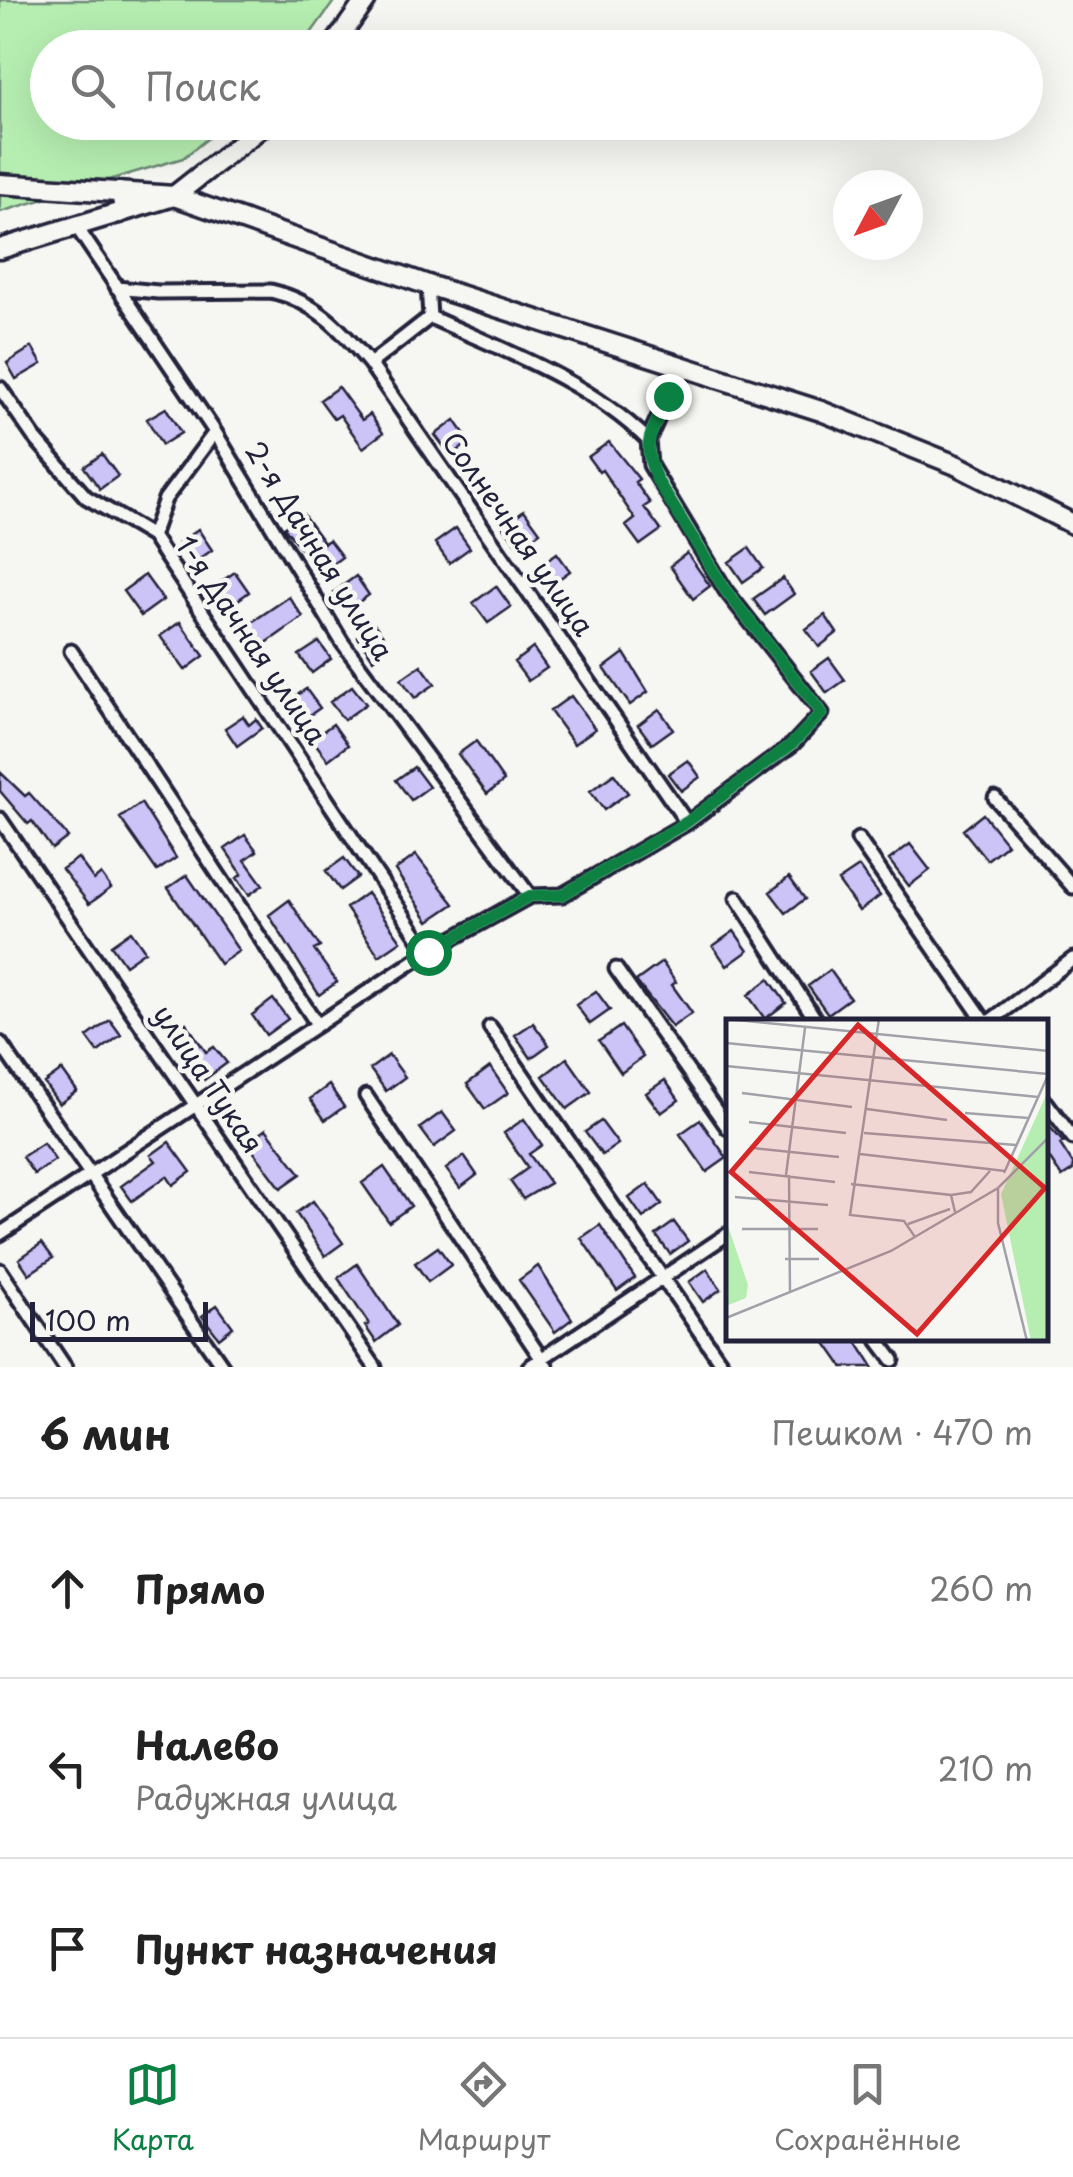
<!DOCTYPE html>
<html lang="ru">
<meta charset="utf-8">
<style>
body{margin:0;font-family:"Playpen Sans",sans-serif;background:#f6f6f6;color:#222}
.compass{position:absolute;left:833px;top:170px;width:90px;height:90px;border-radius:50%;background:#fff;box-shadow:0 10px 40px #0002;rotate:229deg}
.scale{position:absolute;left:30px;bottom:25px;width:178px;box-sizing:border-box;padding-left:10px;border:5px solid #22223b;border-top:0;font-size:28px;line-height:35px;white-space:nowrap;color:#22223b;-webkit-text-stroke:8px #f6f6f2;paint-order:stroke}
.stop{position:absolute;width:30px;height:30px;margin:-22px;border:8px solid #0b8043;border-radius:50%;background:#fff}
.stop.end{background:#0b8043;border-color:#fff;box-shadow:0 2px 10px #0008}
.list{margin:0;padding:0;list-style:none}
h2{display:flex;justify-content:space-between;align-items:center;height:130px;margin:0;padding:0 40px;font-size:42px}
h2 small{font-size:32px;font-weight:400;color:#767676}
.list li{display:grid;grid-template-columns:65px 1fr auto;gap:30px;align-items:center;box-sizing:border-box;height:180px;padding:0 40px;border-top:2px solid #e0e0e0}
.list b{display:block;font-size:38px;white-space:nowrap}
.list p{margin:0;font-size:32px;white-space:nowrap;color:#767676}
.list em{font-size:32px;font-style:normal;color:#767676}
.icon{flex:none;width:55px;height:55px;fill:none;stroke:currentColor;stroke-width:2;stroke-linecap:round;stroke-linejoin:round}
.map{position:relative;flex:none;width:1073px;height:1367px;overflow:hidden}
.search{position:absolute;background:#fff;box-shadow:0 10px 40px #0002;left:30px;right:30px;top:30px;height:110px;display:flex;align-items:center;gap:25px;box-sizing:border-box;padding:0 35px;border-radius:55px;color:#767676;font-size:38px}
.sheet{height:670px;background:#fff}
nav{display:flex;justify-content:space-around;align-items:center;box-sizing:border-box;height:140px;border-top:2px solid #e0e0e0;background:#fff;font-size:28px;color:#767676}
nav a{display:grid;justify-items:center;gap:5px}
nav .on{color:#0b8043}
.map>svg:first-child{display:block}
.green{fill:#b6eeb1;stroke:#6c8876;stroke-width:2.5}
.building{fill:#ccc3f6;stroke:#22223b;stroke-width:2.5}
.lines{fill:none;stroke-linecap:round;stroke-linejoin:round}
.street-casing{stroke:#22223b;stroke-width:19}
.secondary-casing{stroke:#22223b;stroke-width:25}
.primary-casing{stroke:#22223b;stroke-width:25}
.street{stroke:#f6f6f2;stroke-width:11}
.secondary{stroke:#f6f6f2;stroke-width:18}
.primary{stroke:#f6f6f2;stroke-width:18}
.route{stroke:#0b8043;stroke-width:12}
.labels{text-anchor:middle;stroke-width:9;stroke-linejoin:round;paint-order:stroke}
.street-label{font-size:28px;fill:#22223b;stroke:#f6f6f2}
.inset-road{fill:none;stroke:#a1a1a9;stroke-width:2.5}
.view{fill:#d62828;fill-opacity:0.15;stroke:#d62828;stroke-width:5}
.inset-edge{fill:none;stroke:#22223b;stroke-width:5}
</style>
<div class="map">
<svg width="1073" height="1367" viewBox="0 0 1073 1367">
<rect width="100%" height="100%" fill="#f6f6f2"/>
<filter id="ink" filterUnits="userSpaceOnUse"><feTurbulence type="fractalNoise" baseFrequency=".01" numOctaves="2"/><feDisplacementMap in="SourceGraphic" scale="20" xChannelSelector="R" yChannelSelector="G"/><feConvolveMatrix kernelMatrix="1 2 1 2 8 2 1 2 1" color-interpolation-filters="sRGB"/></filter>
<g filter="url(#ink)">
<!-- green -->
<path class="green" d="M0 0H335L301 47 48 48V122L227 123 183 158 0 212Z"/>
<!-- building -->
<path class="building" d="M32 347 42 364 16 379 7 363Z
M338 387 362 420 370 414 383 433 363 448 340 415 334 419 320 400Z
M166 408 181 433 162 445 147 419Z
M455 420 470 442 451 456 435 435Z
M609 442 639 479 635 482 650 503 644 507 661 530 640 545 626 526 635 519 602 470 599 472 588 457Z
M102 454 118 476 100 489 84 467Z
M524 510 540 532 519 547 503 526Z
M303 514 324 543 329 540 342 557 320 573 284 527Z
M456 528 470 548 449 563 435 543Z
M198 529 212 550 194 563 179 543Z
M749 548 763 568 743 582 729 562Z
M557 553 570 571 545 589 532 571Z
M687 553 710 586 693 599 670 566Z
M235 572 249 592 224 610 209 590Z
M145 575 163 600 141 616 123 591Z
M356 576 369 595 347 610 334 592Z
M783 578 794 594 765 615 753 599Z
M496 586 511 607 488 623 473 603Z
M289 597 303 617 255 651 240 630Z
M825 615 837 633 819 647 806 629Z
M180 622 204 656 185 670 160 636Z
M375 625 391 646 373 659 358 637Z
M319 642 331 659 312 673 299 655Z
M533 648 547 668 528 681 514 662Z
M624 653 648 692 630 705 604 668Z
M829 658 845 680 827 693 811 671Z
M421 665 435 684 415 698 401 679Z
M285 681 296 696 306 689 320 708 300 722 275 688Z
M352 686 366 704 344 720 330 702Z
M571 696 595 729 574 744 550 711Z
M659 709 673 729 652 744 638 725Z
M243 716 249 725 256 719 262 728 237 746 225 728Z
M333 724 348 745 328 760 312 739Z
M476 741 504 781 487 794 458 754Z
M688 760 700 777 681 791 668 774Z
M414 767 429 787 411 800 396 780Z
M0 772 25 796 29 793 68 837 52 849 32 821 28 824 0 791Z
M614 774 628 793 604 810 590 791Z
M141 803 176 858 157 871 120 818Z
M983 814 1007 844 987 860 963 830Z
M245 835 257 851 245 860 263 885 249 895 237 878 242 874 225 849Z
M910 844 930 870 909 886 889 860Z
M416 855 454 904 429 921 395 870Z
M78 858 94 880 101 874 111 888 89 904 62 869Z
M344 858 358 877 340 890 326 871Z
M859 867 880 896 859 911 838 881Z
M187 875 239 951 220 964 168 888Z
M789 877 805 899 786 913 770 892Z
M367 893 401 941 379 956 346 908Z
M289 900 320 947 314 950 337 982 319 995 269 915Z
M131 931 145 951 125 965 111 945Z
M734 931 748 951 727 966 713 946Z
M662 962 676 982 672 985 692 1013 672 1027 636 981Z
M830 970 850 998 828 1014 808 986Z
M769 979 786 1003 765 1019 748 995Z
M596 991 610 1010 590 1024 576 1005Z
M273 999 288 1019 266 1035 252 1015Z
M110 1020 121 1035 98 1052 87 1037Z
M186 1023 206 1052 214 1047 227 1063 204 1080 172 1033Z
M533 1023 549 1045 531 1058 515 1035Z
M621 1026 643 1057 621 1073 599 1041Z
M389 1055 405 1077 386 1091 370 1069Z
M567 1058 591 1092 567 1109 543 1076Z
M490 1067 508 1093 485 1109 467 1084Z
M62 1070 77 1091 59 1104 44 1083Z
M665 1080 679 1100 661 1113 646 1093Z
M329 1085 344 1107 325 1120 310 1099Z
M442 1112 456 1131 434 1147 420 1128Z
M524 1119 542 1145 529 1154 550 1183 523 1199 510 1181 528 1168 504 1133Z
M700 1120 727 1158 707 1172 680 1134Z
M601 1121 618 1144 602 1155 585 1132Z
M1050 1127 1063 1142 1060 1144 1073 1164V1170L1062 1177 1046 1153V1131Z
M266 1129 301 1174 281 1188 247 1143Z
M169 1142 191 1172 173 1185 167 1176 132 1201 121 1186 156 1161 151 1155Z
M43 1143 55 1160 34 1174 22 1157Z
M464 1156 477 1175 460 1188 446 1169Z
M384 1167 411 1206 389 1222 362 1183Z
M648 1184 662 1204 643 1218 629 1198Z
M313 1201 343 1243 325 1256 296 1213Z
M674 1222 688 1241 670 1254 656 1235Z
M600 1225 635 1278 617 1291 581 1238Z
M42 1243 53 1258 29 1274 19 1259Z
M438 1247 451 1265 428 1282 415 1263Z
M357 1264 398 1325 376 1342 365 1326 369 1324 338 1278Z
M538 1266 572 1319 555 1332 519 1280Z
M707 1269 721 1289 703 1302 689 1282Z
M217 1305 233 1327 219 1338 202 1316Z
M824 1340H856L873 1367H843Z"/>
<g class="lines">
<!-- street casing -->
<g class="street-casing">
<path id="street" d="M76 226 215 432 342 642 530 896
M428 285 430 317 370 364 687 823
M117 288 158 292 271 291C317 302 341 329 370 364
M430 317C508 352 586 380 648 440
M0 388 34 437 86 497 152 536 428 952
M152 536 165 499 215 432
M71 651 317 1024
M995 798 1073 887
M0 819 375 1367
M858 839 985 1022
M737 898 817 1022
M616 969 728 1128
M989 1022 1073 959
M490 1027 724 1367
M0 1043 223 1367
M366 1096 547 1367
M1046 1102 1073 1138
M0 1234 428 952 530 896 562 895 687 823 793 744 822 713 726 591 650 465 648 440 668 396 677 363
M0 1270 65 1367
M878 1340 893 1360
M529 1367 728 1234"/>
</g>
<!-- secondary casing -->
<g class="secondary-casing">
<path id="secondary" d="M332 48 366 0
M0 249 174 196 268 122"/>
</g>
<!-- primary casing -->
<g class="primary-casing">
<path id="primary" d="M0 184 174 196 428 285 821 411 956 465 1073 524
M119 213 124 206 120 192"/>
</g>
<!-- street -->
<use href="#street" class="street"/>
<!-- secondary -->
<use href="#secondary" class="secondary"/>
<!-- primary -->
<use href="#primary" class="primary"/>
</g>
</g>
<g class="lines" filter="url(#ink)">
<!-- route -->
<path class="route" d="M428 952 530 896 562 895 687 822 792 744 822 713 726 591 657 480C639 440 653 433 668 396"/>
</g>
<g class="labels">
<!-- street labels -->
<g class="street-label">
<text transform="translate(518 534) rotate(55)" y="10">Солнечная улица</text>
<text transform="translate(319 551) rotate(58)" y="10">2-я Дачная улица</text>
<text transform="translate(251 640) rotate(56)" y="10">1-я Дачная улица</text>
<text transform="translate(208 1079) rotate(56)" y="10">улица Тукая</text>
</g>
</g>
<!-- overview -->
<g transform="translate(726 1019)">
<rect width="322" height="322" fill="#f6f6f2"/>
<path d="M322 72V322H305L275 175ZM0 201 22 266 20 279 0 287Z" fill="#b6eeb1"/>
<path class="inset-road" d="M1 0 323 32M153 0 124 196 178 202 189 218M0 24 322 55M0 47 312 78M16 74 126 88M141 90 221 101M239 94 302 99M23 103 120 114M138 114 290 126M27 129 113 138M134 135 279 152M23 153 109 163M278 154 323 54M60 156 79 9M63 156 64 274M125 165 225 176 229 193M272 169V204L301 322M225 176 245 173 264 152M9 178 102 186M182 205 224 190M16 210H92M59 240H93M0 299 165 232 272 169 323 118"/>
<path class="view" d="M132 6 319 169 191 315 5 153Z"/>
<rect width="322" height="322" class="inset-edge"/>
</g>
</svg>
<svg class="compass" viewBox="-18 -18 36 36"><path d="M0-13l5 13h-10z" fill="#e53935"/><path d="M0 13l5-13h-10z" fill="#767676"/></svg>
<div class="scale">100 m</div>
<div class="stop" style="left:428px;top:952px"></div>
<div class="stop end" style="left:668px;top:396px"></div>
<div class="search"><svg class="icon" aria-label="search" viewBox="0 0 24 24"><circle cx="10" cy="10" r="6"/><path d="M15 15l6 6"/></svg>Поиск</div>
</div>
<section class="sheet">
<h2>6 мин<small>Пешком · 470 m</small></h2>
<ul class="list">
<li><svg class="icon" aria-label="ahead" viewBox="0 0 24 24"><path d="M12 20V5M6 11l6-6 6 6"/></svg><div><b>Прямо</b></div><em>260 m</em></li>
<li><svg class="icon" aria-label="left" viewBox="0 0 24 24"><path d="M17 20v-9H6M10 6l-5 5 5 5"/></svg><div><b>Налево</b><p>Радужная улица</p></div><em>210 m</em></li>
<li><svg class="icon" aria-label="arrive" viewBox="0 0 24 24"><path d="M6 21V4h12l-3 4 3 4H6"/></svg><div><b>Пункт назначения</b></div></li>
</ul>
</section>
<nav>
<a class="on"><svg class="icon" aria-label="map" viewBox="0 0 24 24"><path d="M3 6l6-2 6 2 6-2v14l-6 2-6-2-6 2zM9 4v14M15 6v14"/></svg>Карта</a>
<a><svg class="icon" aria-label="directions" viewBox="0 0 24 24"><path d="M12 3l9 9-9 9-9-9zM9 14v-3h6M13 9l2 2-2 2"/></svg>Маршрут</a>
<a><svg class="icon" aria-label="saved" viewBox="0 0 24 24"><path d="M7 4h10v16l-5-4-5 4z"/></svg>Сохранённые</a>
</nav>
